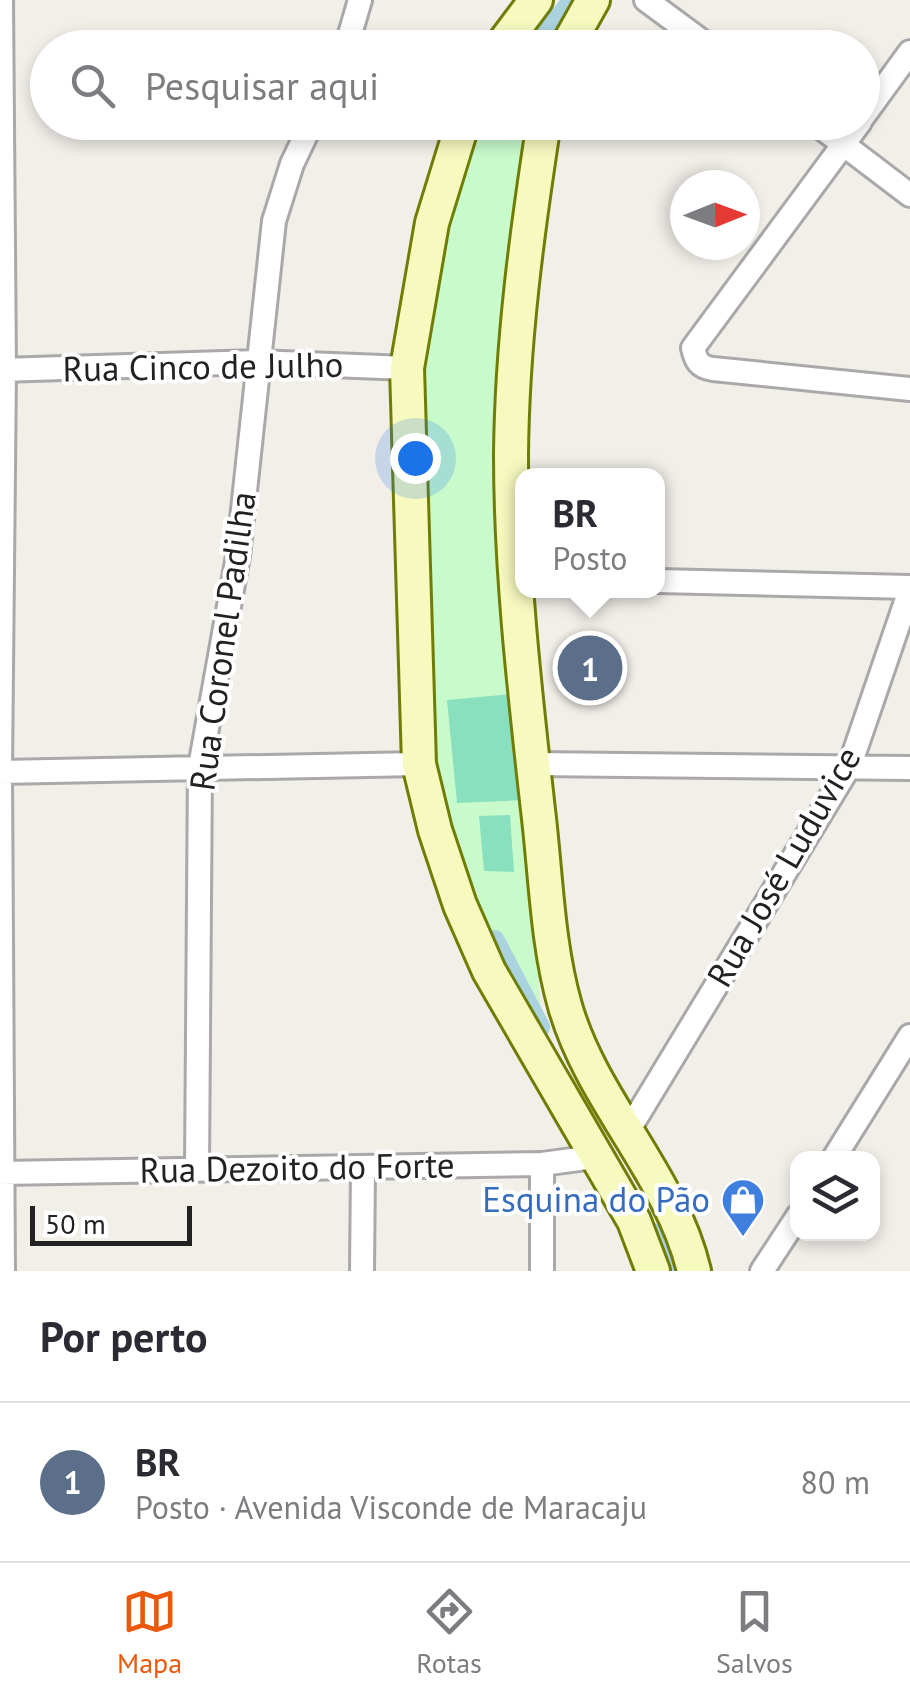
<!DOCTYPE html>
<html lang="pt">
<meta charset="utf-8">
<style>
body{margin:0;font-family:"PT Sans",sans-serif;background:#f7f7f7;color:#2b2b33}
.controls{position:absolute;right:30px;bottom:30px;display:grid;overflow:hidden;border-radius:20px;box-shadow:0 5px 15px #0003}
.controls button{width:90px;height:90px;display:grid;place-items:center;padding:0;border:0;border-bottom:2px solid #e1e1e2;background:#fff;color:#2b2b33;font:50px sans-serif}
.compass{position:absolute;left:670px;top:170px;width:90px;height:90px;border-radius:50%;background:#fff;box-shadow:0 5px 15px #0003;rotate:89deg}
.scale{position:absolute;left:30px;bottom:25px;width:162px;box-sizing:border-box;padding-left:10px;border:5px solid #222;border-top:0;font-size:28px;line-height:35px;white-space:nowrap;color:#222;-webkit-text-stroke:8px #fff;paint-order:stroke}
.you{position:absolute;left:415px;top:458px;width:35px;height:35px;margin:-25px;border:8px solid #fff;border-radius:50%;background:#1a73e8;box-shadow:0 0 0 15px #1a73e833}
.badge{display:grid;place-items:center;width:65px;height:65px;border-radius:50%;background:#ea580c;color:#fff;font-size:32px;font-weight:700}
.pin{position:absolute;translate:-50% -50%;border:5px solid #fff;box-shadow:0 2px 10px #0006}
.popup{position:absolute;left:515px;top:468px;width:150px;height:130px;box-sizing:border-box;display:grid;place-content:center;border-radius:20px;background:#fff;filter:drop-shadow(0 2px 8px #0005);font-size:32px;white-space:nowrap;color:#7c7c81}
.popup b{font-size:38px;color:#2b2b33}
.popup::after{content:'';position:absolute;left:50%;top:100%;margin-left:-20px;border:20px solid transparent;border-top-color:#fff}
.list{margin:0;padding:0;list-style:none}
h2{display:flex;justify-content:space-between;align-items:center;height:130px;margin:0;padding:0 40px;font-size:42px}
h2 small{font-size:32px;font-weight:400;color:#7c7c81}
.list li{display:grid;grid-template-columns:65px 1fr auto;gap:30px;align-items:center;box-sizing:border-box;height:160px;padding:0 40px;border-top:2px solid #e1e1e2}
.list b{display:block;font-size:38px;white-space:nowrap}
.list p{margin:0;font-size:32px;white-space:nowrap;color:#7c7c81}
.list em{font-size:32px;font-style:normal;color:#7c7c81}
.icon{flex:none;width:55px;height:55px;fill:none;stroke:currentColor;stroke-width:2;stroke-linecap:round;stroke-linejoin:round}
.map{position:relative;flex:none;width:910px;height:1271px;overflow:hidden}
.search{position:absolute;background:#fff;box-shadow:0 5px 15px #0003;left:30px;right:30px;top:30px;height:110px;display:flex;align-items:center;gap:25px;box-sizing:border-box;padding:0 35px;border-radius:55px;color:#7c7c81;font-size:38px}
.sheet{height:290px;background:#fff}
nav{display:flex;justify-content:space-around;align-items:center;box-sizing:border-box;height:140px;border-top:2px solid #e1e1e2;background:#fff;font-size:28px;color:#7c7c81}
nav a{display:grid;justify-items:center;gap:5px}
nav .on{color:#ea580c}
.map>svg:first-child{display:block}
.park{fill:#c8facc}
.pitch{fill:#88e0be}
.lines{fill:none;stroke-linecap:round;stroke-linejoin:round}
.canal{stroke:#aad3df;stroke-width:22}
.street-casing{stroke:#a9a9a9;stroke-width:28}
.secondary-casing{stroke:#707d05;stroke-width:38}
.street{stroke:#fff;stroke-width:22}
.secondary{stroke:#f7fabf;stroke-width:32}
.labels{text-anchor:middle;stroke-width:8;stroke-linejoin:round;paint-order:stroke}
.street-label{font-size:35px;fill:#222;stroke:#fff}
.shop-label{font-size:35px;fill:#366cbe;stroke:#fff;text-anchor:end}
</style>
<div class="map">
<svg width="910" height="1271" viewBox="0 0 910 1271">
<rect width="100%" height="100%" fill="#f2efe9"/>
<!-- park -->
<path class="park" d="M486 123H539L515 258 535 928 541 1016 499 938 488 941 435 797 418 361 458 161Z"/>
<!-- pitch -->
<path class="pitch" d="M512 694 524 800 457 803 447 700Z
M510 815 514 872 484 871 479 816Z"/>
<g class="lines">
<!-- canal -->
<path class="canal" d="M536 48 574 0
M494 941 539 1027
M653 1234 672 1271"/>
<!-- street casing -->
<g class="street-casing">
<path id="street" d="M646 0 711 48
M346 48 360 0
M862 118 910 52
M814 122 910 195
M860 122 693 348C696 361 699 367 713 369L910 389
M0 370 257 362 407 368
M658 581 910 587
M533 764 910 768
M0 770 4 370 1 0
M0 772 419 764
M0 776 3 1271
M628 1131 850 765 910 590
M834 1158 910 1036
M542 1164V1271
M197 1168 200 767 238 556 274 221 292 164 312 122
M0 1173 542 1164 594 1157
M362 1271 363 1169
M762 1271 798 1216"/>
</g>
<!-- secondary casing -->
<g class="secondary-casing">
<path id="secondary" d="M500 48 536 0
M566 48 593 0
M463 122 432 223 407 368 419 764 435 830 460 905 489 971 634 1221 653 1271
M544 122C527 232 512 343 511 455 511 573 525 693 538 810 546 875 547 943 565 1006 592 1101 671 1174 694 1271"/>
</g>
<!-- street -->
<use href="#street" class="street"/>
<!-- secondary -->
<use href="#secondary" class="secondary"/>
</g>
<!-- icons -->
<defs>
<g id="shop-pin" transform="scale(2.25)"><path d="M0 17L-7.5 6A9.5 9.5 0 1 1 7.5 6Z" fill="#3f7fe0" stroke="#fff"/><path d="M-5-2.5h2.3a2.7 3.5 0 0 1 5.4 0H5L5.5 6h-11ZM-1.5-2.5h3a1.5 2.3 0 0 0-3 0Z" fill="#fff"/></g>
</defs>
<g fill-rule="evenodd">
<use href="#shop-pin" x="743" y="1200"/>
</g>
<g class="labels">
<!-- street labels -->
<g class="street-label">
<text transform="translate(203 367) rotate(-1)" y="12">Rua Cinco de Julho</text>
<text transform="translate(223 641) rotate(-82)" y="12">Rua Coronel Padilha</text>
<text transform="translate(784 867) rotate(-60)" y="12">Rua José Luduvice</text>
<text transform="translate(297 1168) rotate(-1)" y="12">Rua Dezoito do Forte</text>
</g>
<!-- shop labels -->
<g class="shop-label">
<text x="710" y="1212">Esquina do Pão</text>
</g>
</g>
</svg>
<div class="controls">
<button><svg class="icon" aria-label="layers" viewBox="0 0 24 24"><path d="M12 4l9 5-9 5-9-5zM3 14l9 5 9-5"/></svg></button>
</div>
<svg class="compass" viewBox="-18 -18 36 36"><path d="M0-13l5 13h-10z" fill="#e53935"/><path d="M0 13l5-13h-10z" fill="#7c7c81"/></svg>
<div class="scale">50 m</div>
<div class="you"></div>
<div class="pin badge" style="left:590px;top:668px;background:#5c6f8a">1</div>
<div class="popup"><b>BR</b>Posto</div>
<div class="search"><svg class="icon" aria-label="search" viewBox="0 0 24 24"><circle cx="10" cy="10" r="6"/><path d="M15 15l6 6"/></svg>Pesquisar aqui</div>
</div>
<section class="sheet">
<h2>Por perto<small></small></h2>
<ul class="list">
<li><span class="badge" style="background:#5c6f8a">1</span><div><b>BR</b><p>Posto · Avenida Visconde de Maracaju</p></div><em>80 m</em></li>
</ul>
</section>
<nav>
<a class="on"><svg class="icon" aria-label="map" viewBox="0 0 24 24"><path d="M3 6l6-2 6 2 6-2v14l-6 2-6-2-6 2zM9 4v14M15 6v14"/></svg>Mapa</a>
<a><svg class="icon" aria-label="directions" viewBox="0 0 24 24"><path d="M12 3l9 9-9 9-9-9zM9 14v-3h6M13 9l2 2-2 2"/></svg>Rotas</a>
<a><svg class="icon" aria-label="saved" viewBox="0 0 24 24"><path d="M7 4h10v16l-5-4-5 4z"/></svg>Salvos</a>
</nav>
